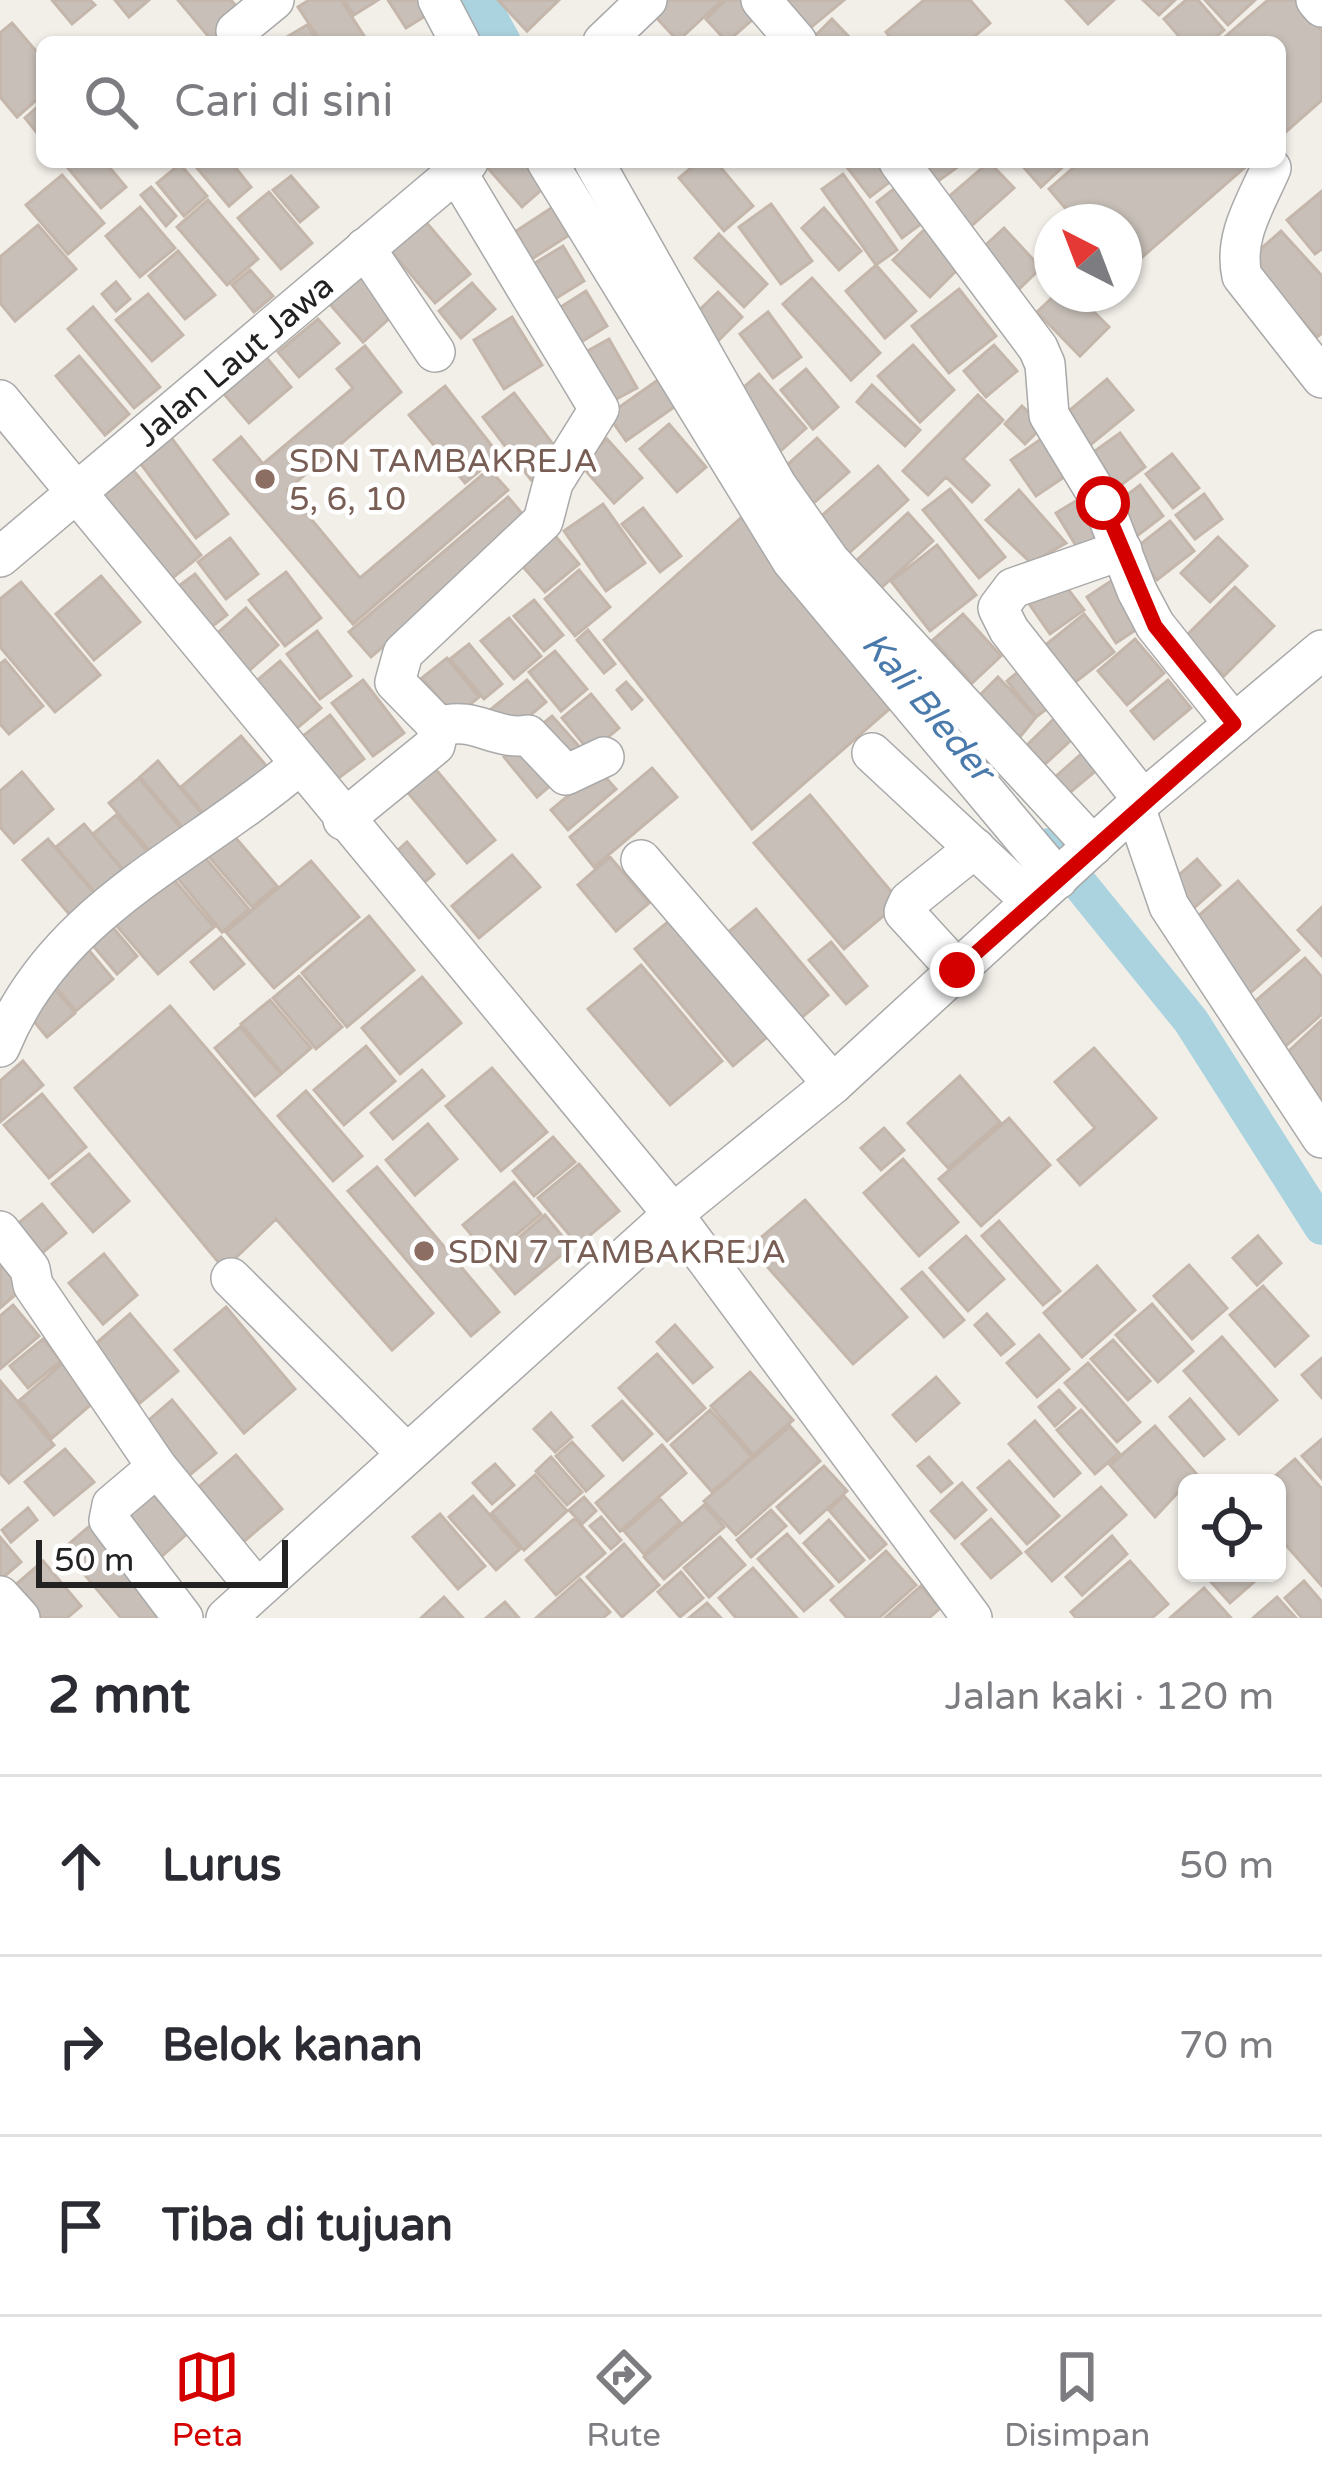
<!DOCTYPE html>
<html lang="id">
<meta charset="utf-8">
<style>
body{margin:0;font-family:"Varela Round",sans-serif;background:#f2f2f3;color:#2b2b33}
.controls{position:absolute;right:36px;bottom:36px;display:grid;overflow:hidden;border-radius:18px;box-shadow:0 3px 9px #0004}
.controls button{width:108px;height:108px;display:grid;place-items:center;padding:0;border:0;border-bottom:3px solid #e1e1e2;background:#fff;color:#2b2b33;font:60px sans-serif}
.compass{position:absolute;left:1034px;top:204px;width:108px;height:108px;border-radius:50%;background:#fff;box-shadow:0 3px 9px #0004;rotate:318deg}
.scale{position:absolute;left:36px;bottom:30px;width:252px;box-sizing:border-box;padding-left:12px;border:6px solid #222;border-top:0;font-size:33px;line-height:42px;white-space:nowrap;color:#222;-webkit-text-stroke:9px #fff;paint-order:stroke}
.stop{position:absolute;width:36px;height:36px;margin:-27px;border:9px solid #d40000;border-radius:50%;background:#fff}
.stop.end{background:#d40000;border-color:#fff;box-shadow:0 3px 12px #0008}
.list{margin:0;padding:0;list-style:none}
h2{display:flex;justify-content:space-between;align-items:center;height:156px;margin:0;padding:0 48px;font-size:51px}
h2 small{font-size:39px;font-weight:400;color:#7c7c81}
.list li{display:grid;grid-template-columns:78px 1fr auto;gap:36px;align-items:center;box-sizing:border-box;height:180px;padding:0 48px;border-top:3px solid #e1e1e2}
.list b{display:block;font-size:45px;white-space:nowrap}
.list em{font-size:39px;font-style:normal;color:#7c7c81}
.icon{flex:none;width:66px;height:66px;fill:none;stroke:currentColor;stroke-width:2;stroke-linecap:round;stroke-linejoin:round}
.map{position:relative;flex:none;width:1322px;height:1618px;overflow:hidden}
.search{position:absolute;background:#fff;box-shadow:0 3px 9px #0004;left:36px;right:36px;top:36px;height:132px;display:flex;align-items:center;gap:30px;box-sizing:border-box;padding:0 42px;border-radius:18px;color:#7c7c81;font-size:45px}
.sheet{height:696px;background:#fff}
nav{display:flex;justify-content:space-around;align-items:center;box-sizing:border-box;height:168px;border-top:3px solid #e1e1e2;background:#fff;font-size:33px;color:#7c7c81}
nav a{display:grid;justify-items:center;gap:6px}
nav .on{color:#d40000}
.map>svg:first-child{display:block}
.lines{fill:none;stroke-linecap:round;stroke-linejoin:round}
.canal{stroke:#aad3df;stroke-width:36}
.building{fill:#c7bfb8;stroke:#c4b6ab;stroke-width:3}
.minor-casing{stroke:#a9a9a9;stroke-width:42}
.minor{stroke:#fff;stroke-width:39}
.route{stroke:#d40000;stroke-width:15}
.education-dot{fill:#8d6e63;stroke:#fff;stroke-width:4.5}
.labels{text-anchor:middle;stroke-width:9;stroke-linejoin:round;paint-order:stroke}
.street-label{font-size:33px;fill:#222;stroke:#fff}
.education-label{font-size:33px;fill:#785e54;stroke:#fff;text-anchor:start}
.water-label{font-size:36px;font-style:italic;fill:#4a7aab;stroke:#fff}
</style>
<div class="map">
<svg width="1322" height="1618" viewBox="0 0 1322 1618">
<rect width="100%" height="100%" fill="#f2efe9"/>
<g class="lines">
<!-- canal -->
<path class="canal" d="M480 0 503 42
M1049 846 1191 1021 1322 1227"/>
</g>
<!-- building -->
<path class="building" d="M52 0H90L95 5 72 24Z
M115 0H149L129 17Z
M178 0H231L245 17 213 42Z
M309 0H341L368 42H321L298 7Z
M344 0H378L354 15Z
M388 0H422L430 13 406 28Z
M498 0H559L527 31Z
M663 0H722L678 41 650 11Z
M726 0H746L759 14 727 42 706 19Z
M784 0H844L809 29Z
M924 0H970L990 23 968 42H894L886 32Z
M1066 0H1114L1088 24Z
M1143 0H1175L1159 15Z
M1186 0H1198L1224 30 1210 42H1184L1164 19Z
M1205 0H1255L1228 25Z
M1268 0H1295L1322 31V100L1280 137V42H1219Z
M832 19 853 41 852 42H819L814 37Z
M12 23 42 58V95L17 117 0 97V33Z
M307 25 318 42H281L280 41Z
M42 103V139L25 118Z
M63 162H105L126 187 101 208Z
M192 162H231L251 187 229 206Z
M491 162H543L556 177 522 207 486 166Z
M698 162H716L753 206 724 231 679 178Z
M843 162H889L899 175 870 197Z
M922 162H956L959 166 937 182Z
M989 162 1014 188 969 228 945 200Z
M1019 162H1068L1041 187Z
M1080 162H1251L1124 273V222H1077L1049 189Z
M180 164 207 196 184 216 157 183Z
M843 174 897 250 876 265 822 189Z
M62 175 104 223 68 254 26 205Z
M291 176 318 207 300 222 273 190Z
M899 185 925 221 902 238 877 202Z
M151 187 176 216 166 226 141 195Z
M1322 191V249L1315 254 1287 220Z
M269 192 312 243 281 269 238 218Z
M565 199 583 226 521 266 504 239Z
M208 200 258 259 227 285 177 227Z
M771 204 812 261 781 284 739 227Z
M140 207 175 248 140 277 106 236Z
M824 208 861 251 839 270 802 228Z
M426 222 470 274 435 303 391 251Z
M38 225 76 269 15 321 0 303V257Z
M928 226 964 263 930 297 893 260Z
M1004 228 1041 268 1015 293 977 253Z
M1281 231 1322 276V333L1317 337 1248 260Z
M719 234 767 284 744 307 695 258Z
M563 246 584 281 542 307 520 272Z
M178 251 215 295 185 319 149 276Z
M876 265 916 311 885 338 846 291Z
M250 270 273 296 254 312 232 285Z
M365 270 400 309 363 342 329 303Z
M812 278 880 353 851 380 783 304Z
M116 282 130 299 116 311 102 294Z
M472 283 495 309 461 338 439 311Z
M959 289 996 336 949 373 912 326Z
M586 291 607 326 578 344 556 310Z
M718 292 742 317 714 345 689 320Z
M148 294 183 335 152 361 116 320Z
M1056 294H1076L1109 327 1080 356 1037 312Z
M93 307 160 387 134 408 68 329Z
M768 312 801 357 773 378 740 334Z
M512 317 542 365 504 389 474 340Z
M318 319 339 343 299 377 278 352Z
M609 339 637 388 609 403 582 354Z
M913 345 954 390 920 422 878 376Z
M994 345 1017 371 986 397 964 371Z
M365 346 401 392 287 490 360 578 489 469 508 490 353 624 214 460 241 437 263 464 353 388 337 369Z
M79 356 129 414 105 435 56 376Z
M266 357 291 387 249 423 223 393Z
M806 369 838 407 813 429 781 390Z
M759 374 806 428 777 454 730 399Z
M662 377 680 403 626 441 608 415Z
M1107 379 1133 410 1083 451 1058 420Z
M872 385 920 430 905 446 857 402Z
M445 386 499 455 465 483 409 415Z
M514 393 562 456 531 480 483 417Z
M978 395 1003 420 963 459 989 485 972 502 946 477 928 495 903 471Z
M1022 406 1043 426 1025 444 1005 424Z
M669 424 706 467 677 492 640 449Z
M1051 432 1076 469 1036 496 1011 460Z
M1120 433 1145 467 1108 495 1082 460Z
M170 436 228 514 196 538 138 460Z
M817 438 849 472 808 508 777 474Z
M607 439 642 478 614 503 580 464Z
M1172 454 1199 488 1173 508 1146 474Z
M129 465 201 555 159 589 87 499Z
M878 466 908 500 849 553 818 519Z
M1140 485 1163 516 1137 536 1114 505Z
M950 489 1005 557 979 578 923 510Z
M1019 490 1066 543 1031 563 986 520Z
M1204 494 1222 519 1195 539 1176 515Z
M1084 496 1106 531 1078 549 1056 513Z
M508 497 530 523 371 657 349 632Z
M603 504 645 563 606 591 564 531Z
M643 508 681 556 660 572 622 524Z
M908 513 933 541 870 598 845 571Z
M742 517 895 704 752 829 604 640Z
M1170 521 1194 551 1157 580 1133 550Z
M551 531 579 564 545 592 517 560Z
M1218 537 1247 566 1210 602 1181 573Z
M230 538 258 574 226 599 198 562Z
M937 545 976 595 930 631 891 581Z
M579 570 610 607 575 636 545 599Z
M286 572 321 618 285 646 249 600Z
M195 574 227 615 197 638 165 596Z
M101 576 140 622 94 660 56 614Z
M1060 579 1084 610 1050 634 1025 598Z
M1114 579 1143 625 1116 643 1087 597Z
M21 582 100 675 55 712 0 647V599Z
M1235 587 1274 626 1224 676 1185 637Z
M534 600 563 635 544 651 514 616Z
M246 608 278 645 244 675 212 638Z
M963 614 1001 656 972 683 933 640Z
M1084 614 1114 652 1073 684 1043 647Z
M509 618 541 656 514 679 481 641Z
M588 630 615 664 604 673 577 640Z
M317 631 351 676 320 699 287 654Z
M1135 639 1164 673 1127 705 1098 671Z
M469 644 502 684 484 699 450 659Z
M555 651 587 689 561 711 529 672Z
M447 658 479 697 455 717 422 678Z
M5 660 43 706 9 734 0 724V664Z
M280 661 321 708 289 735 248 688Z
M1030 662 1060 699 1036 717 1007 681Z
M998 677 1036 717 1015 743 974 701Z
M363 680 404 733 373 756 332 703Z
M527 680 546 702 509 733 490 710Z
M1168 680 1191 708 1154 739 1131 711Z
M626 682 642 700 632 709 617 690Z
M591 694 619 728 590 752 562 718Z
M1061 712 1080 732 1043 766 1025 747Z
M330 715 364 759 328 786 295 742Z
M552 716 586 754 567 770 534 731Z
M241 736 274 775 214 825 181 787Z
M526 739 559 778 537 797 504 757Z
M1089 747 1104 764 1067 795 1053 779Z
M158 761 206 819 188 834 140 777Z
M432 765 495 840 467 863 404 788Z
M652 768 677 797 594 867 570 837Z
M599 770 616 789 568 830 551 810Z
M22 772 53 809 14 843 0 827V791Z
M139 778 184 832 155 857 109 803Z
M810 795 900 902 844 949 754 843Z
M116 815 153 858 130 878 93 834Z
M84 824 129 878 102 901 56 847Z
M229 830 277 886 252 907 204 851Z
M48 839 100 900 75 921 23 860Z
M407 842 434 874 413 892 387 860Z
M196 847 249 909 222 932 170 869Z
M512 855 540 887 479 938 452 906Z
M610 857 649 903 616 931 578 885Z
M1197 859 1220 885 1186 915 1163 889Z
M311 861 359 917 274 988 226 932Z
M166 870 214 927 158 974 109 917Z
M1238 881 1299 950 1249 994 1188 925Z
M1322 907V956L1298 930Z
M756 909 828 995 799 1020 726 934Z
M369 916 414 970 347 1027 302 973Z
M675 916 773 1032 733 1066 635 949Z
M104 917 137 956 117 974 84 935Z
M221 937 244 964 214 989 191 962Z
M82 942 113 979 76 1011 44 974Z
M831 942 867 986 846 1004 809 960Z
M1305 958 1322 977V1014L1279 1052 1243 1012Z
M641 965 722 1061 670 1105 588 1009Z
M299 976 342 1027 316 1049 273 998Z
M422 977 461 1023 400 1074 362 1028Z
M50 983 75 1013 47 1037 22 1007Z
M270 1000 311 1048 282 1073 241 1024Z
M170 1006 433 1313 392 1350 276 1219 224 1269 75 1088Z
M1322 1020V1097L1315 1103 1277 1062Z
M240 1027 281 1074 255 1096 215 1048Z
M366 1046 395 1081 344 1125 314 1090Z
M1094 1048 1156 1118 1080 1185 1058 1160 1095 1128 1055 1082Z
M23 1061 43 1085 0 1122V1081Z
M492 1068 547 1132 501 1171 446 1106Z
M422 1070 444 1096 393 1139 371 1113Z
M960 1076 1000 1122 948 1168 908 1123Z
M306 1091 362 1156 333 1181 278 1116Z
M42 1094 86 1147 49 1178 4 1125Z
M1009 1118 1050 1165 981 1226 939 1179Z
M428 1124 457 1159 415 1195 386 1160Z
M884 1128 904 1150 881 1170 861 1148Z
M553 1137 575 1162 534 1196 513 1171Z
M89 1154 129 1201 93 1232 52 1184Z
M903 1159 958 1222 919 1256 864 1193Z
M579 1164 619 1211 578 1245 538 1198Z
M377 1167 499 1312 471 1336 348 1191Z
M514 1182 541 1214 490 1257 463 1225Z
M805 1200 907 1317 853 1364 750 1247Z
M42 1204 66 1233 41 1254 16 1225Z
M545 1215 571 1247 515 1294 489 1263Z
M999 1221 1060 1291 1043 1305 982 1236Z
M966 1236 1004 1279 968 1311 930 1268Z
M1258 1236 1281 1263 1257 1285 1233 1258Z
M104 1254 137 1295 103 1324 69 1283Z
M0 1263 22 1289 0 1308Z
M1189 1265 1227 1308 1192 1339 1154 1296Z
M1097 1266 1135 1310 1082 1357 1044 1313Z
M922 1272 964 1320 944 1337 902 1289Z
M1263 1286 1308 1336 1275 1366 1230 1315Z
M1152 1304 1193 1351 1158 1382 1116 1335Z
M13 1305 39 1336 0 1369V1316Z
M226 1307 295 1389 244 1433 175 1350Z
M130 1314 178 1371 140 1403 92 1347Z
M987 1314 1014 1344 1001 1355 975 1325Z
M675 1325 712 1367 693 1383 657 1342Z
M1039 1335 1069 1369 1037 1397 1007 1363Z
M1222 1337 1277 1400 1239 1434 1184 1371Z
M43 1339 61 1361 28 1388 10 1366Z
M1113 1340 1150 1381 1128 1400 1091 1359Z
M657 1354 705 1408 667 1441 619 1388Z
M1322 1358V1398L1302 1375Z
M63 1363 95 1401 52 1438 20 1400Z
M1088 1363 1140 1422 1117 1442 1065 1383Z
M750 1372 793 1420 753 1455 711 1406Z
M936 1377 959 1403 916 1441 893 1415Z
M1 1382 54 1445 9 1483 0 1473Z
M1059 1390 1075 1408 1055 1426 1039 1407Z
M1190 1399 1224 1439 1204 1456 1170 1417Z
M172 1400 216 1453 185 1479 141 1427Z
M622 1401 652 1434 623 1460 593 1426Z
M710 1410 752 1457 712 1492 671 1445Z
M1081 1410 1119 1453 1095 1474 1057 1430Z
M551 1413 572 1437 555 1452 534 1429Z
M1035 1421 1080 1473 1054 1496 1009 1444Z
M790 1426 820 1461 736 1535 704 1501Z
M1155 1426 1200 1478 1187 1483 1155 1517 1110 1465Z
M1322 1439V1479L1302 1456Z
M572 1442 603 1476 586 1491 556 1456Z
M662 1445 686 1473 620 1531 596 1503Z
M65 1449 94 1482 54 1515 25 1482Z
M236 1455 282 1509 241 1544 195 1490Z
M551 1457 582 1492 567 1505 536 1471Z
M929 1457 952 1483 941 1492 918 1466Z
M1295 1459 1322 1489V1586L1277 1535V1483H1267Z
M1009 1461 1059 1516 1027 1544 978 1488Z
M495 1464 514 1485 492 1504 473 1483Z
M824 1466 847 1491 800 1533 777 1507Z
M535 1475 567 1511 524 1550 492 1513Z
M962 1483 986 1510 955 1538 931 1511Z
M1101 1487 1126 1515 1052 1581 1026 1552Z
M150 1491 188 1533 160 1558 122 1515Z
M473 1496 520 1549 496 1570 449 1517Z
M844 1496 886 1544 870 1558 829 1510Z
M584 1497 596 1511 582 1524 569 1510Z
M660 1499 680 1522 644 1554 624 1531Z
M704 1505 724 1527 664 1579 644 1557Z
M28 1508 37 1520 11 1542 2 1530Z
M771 1510 786 1526 751 1557 737 1540Z
M440 1514 485 1566 458 1589 413 1537Z
M601 1517 621 1540 611 1549 590 1526Z
M575 1518 605 1553 556 1595 526 1560Z
M991 1519 1021 1553 991 1578 962 1544Z
M829 1520 864 1560 839 1582 804 1543Z
M92 1524 162 1618H121L63 1549Z
M787 1534 833 1586 804 1611 758 1559Z
M1112 1536 1127 1554 1082 1595 1066 1577Z
M0 1537 21 1562 0 1580Z
M720 1537 745 1565 709 1597 684 1568Z
M624 1544 659 1585 622 1617 587 1577Z
M886 1551 916 1585 879 1618H847L831 1600Z
M43 1561 81 1606 67 1618H38L13 1587Z
M1130 1561 1168 1604 1152 1618H1076L1071 1612Z
M753 1568 797 1618H736L719 1598Z
M681 1572 703 1598 680 1617 658 1592Z
M1203 1573H1263V1574L1230 1603Z
M580 1579 610 1612 603 1618H536Z
M1304 1581 1322 1602V1618H1302L1285 1598Z
M921 1586 940 1608 929 1618H885Z
M1204 1588 1231 1618H1170Z
M444 1597 463 1618H421Z
M1277 1597 1296 1618H1253Z
M505 1602 519 1618H486Z
M707 1603 721 1618H689Z"/>
<g class="lines">
<!-- minor casing -->
<g class="minor-casing">
<g id="minor">
<path d="M438 0 460 42"/>
<path d="M761 0 797 42"/>
<path d="M1316 0 1322 7"/>
<path d="M236 31 274 0"/>
<path d="M603 42 647 0"/>
<path d="M547 162 792 561 1058 879"/>
<path d="M594 162 777 486 830 561 1093 846"/>
<path d="M899 162 1038 348 1045 364 1049 415 1103 504 1137 591 1155 625 1234 724"/>
<path d="M1271 168C1256 203 1233 237 1242 276L1322 378"/>
<path d="M365 248 435 352"/>
<path d="M0 400 673 1214 972 1618"/>
<path d="M1122 550 1013 588 998 608 1009 630 1143 800"/>
<path id="s1" d="M0 557 468 162"/>
<path d="M439 727C474 715 495 741 528 735L566 775 604 757"/>
<path d="M872 753 1032 902"/>
<path d="M1135 807 1169 906 1322 1138"/>
<path d="M343 820 435 745 439 727 395 682 403 653 543 521 553 483 599 409 456 171"/>
<path d="M641 860 833 1084"/>
<path d="M957 970 904 912 909 901 975 848"/>
<path d="M0 1047C56 909 191 857 298 766"/>
<path d="M0 1231 30 1269 33 1285 157 1467 257 1589"/>
<path d="M231 1278 407 1454"/>
<path d="M157 1467 112 1505 109 1520 183 1618"/>
<path d="M0 1596 20 1618"/>
<path d="M226 1618 673 1214 833 1084 1135 807 1322 650"/>
</g>
</g>
<!-- minor -->
<use href="#minor" class="minor"/>
</g>
<g class="lines">
<!-- route -->
<path class="route" d="M957 970 1234 724 1155 626 1103 503"/>
</g>
<!-- markers -->
<g class="education-dot">
<circle cx="265" cy="479" r="12"/>
<circle cx="424" cy="1251" r="12"/>
</g>
<g class="labels">
<!-- street labels -->
<g class="street-label">
<text dy="12" stroke="none"><textPath href="#s1" startOffset="306">Jalan Laut Jawa</textPath></text>
</g>
<!-- education labels -->
<g class="education-label">
<text x="289" y="472">SDN TAMBAKREJA<tspan x="289" dy="38">5, 6, 10</tspan></text>
<text x="448" y="1263">SDN 7 TAMBAKREJA</text>
</g>
<!-- water labels -->
<g class="water-label">
<text transform="translate(929 706) rotate(50)" y="13">Kali Bleder</text>
</g>
</g>
</svg>
<div class="controls">
<button><svg class="icon" aria-label="locate" viewBox="0 0 24 24"><circle cx="12" cy="12" r="6"/><path d="M12 2v4M12 18v4M2 12h4M18 12h4"/></svg></button>
</div>
<svg class="compass" viewBox="-18 -18 36 36"><path d="M0-13l5 13h-10z" fill="#e53935"/><path d="M0 13l5-13h-10z" fill="#7c7c81"/></svg>
<div class="scale">50 m</div>
<div class="stop" style="left:1103px;top:503px"></div>
<div class="stop end" style="left:957px;top:970px"></div>
<div class="search"><svg class="icon" aria-label="search" viewBox="0 0 24 24"><circle cx="10" cy="10" r="6"/><path d="M15 15l6 6"/></svg>Cari di sini</div>
</div>
<section class="sheet">
<h2>2 mnt<small>Jalan kaki · 120 m</small></h2>
<ul class="list">
<li><svg class="icon" aria-label="ahead" viewBox="0 0 24 24"><path d="M12 20V5M6 11l6-6 6 6"/></svg><div><b>Lurus</b></div><em>50 m</em></li>
<li><svg class="icon" aria-label="right" viewBox="0 0 24 24"><path d="M7 20v-9h11M14 6l5 5-5 5"/></svg><div><b>Belok kanan</b></div><em>70 m</em></li>
<li><svg class="icon" aria-label="arrive" viewBox="0 0 24 24"><path d="M6 21V4h12l-3 4 3 4H6"/></svg><div><b>Tiba di tujuan</b></div></li>
</ul>
</section>
<nav>
<a class="on"><svg class="icon" aria-label="map" viewBox="0 0 24 24"><path d="M3 6l6-2 6 2 6-2v14l-6 2-6-2-6 2zM9 4v14M15 6v14"/></svg>Peta</a>
<a><svg class="icon" aria-label="directions" viewBox="0 0 24 24"><path d="M12 3l9 9-9 9-9-9zM9 14v-3h6M13 9l2 2-2 2"/></svg>Rute</a>
<a><svg class="icon" aria-label="saved" viewBox="0 0 24 24"><path d="M7 4h10v16l-5-4-5 4z"/></svg>Disimpan</a>
</nav>
